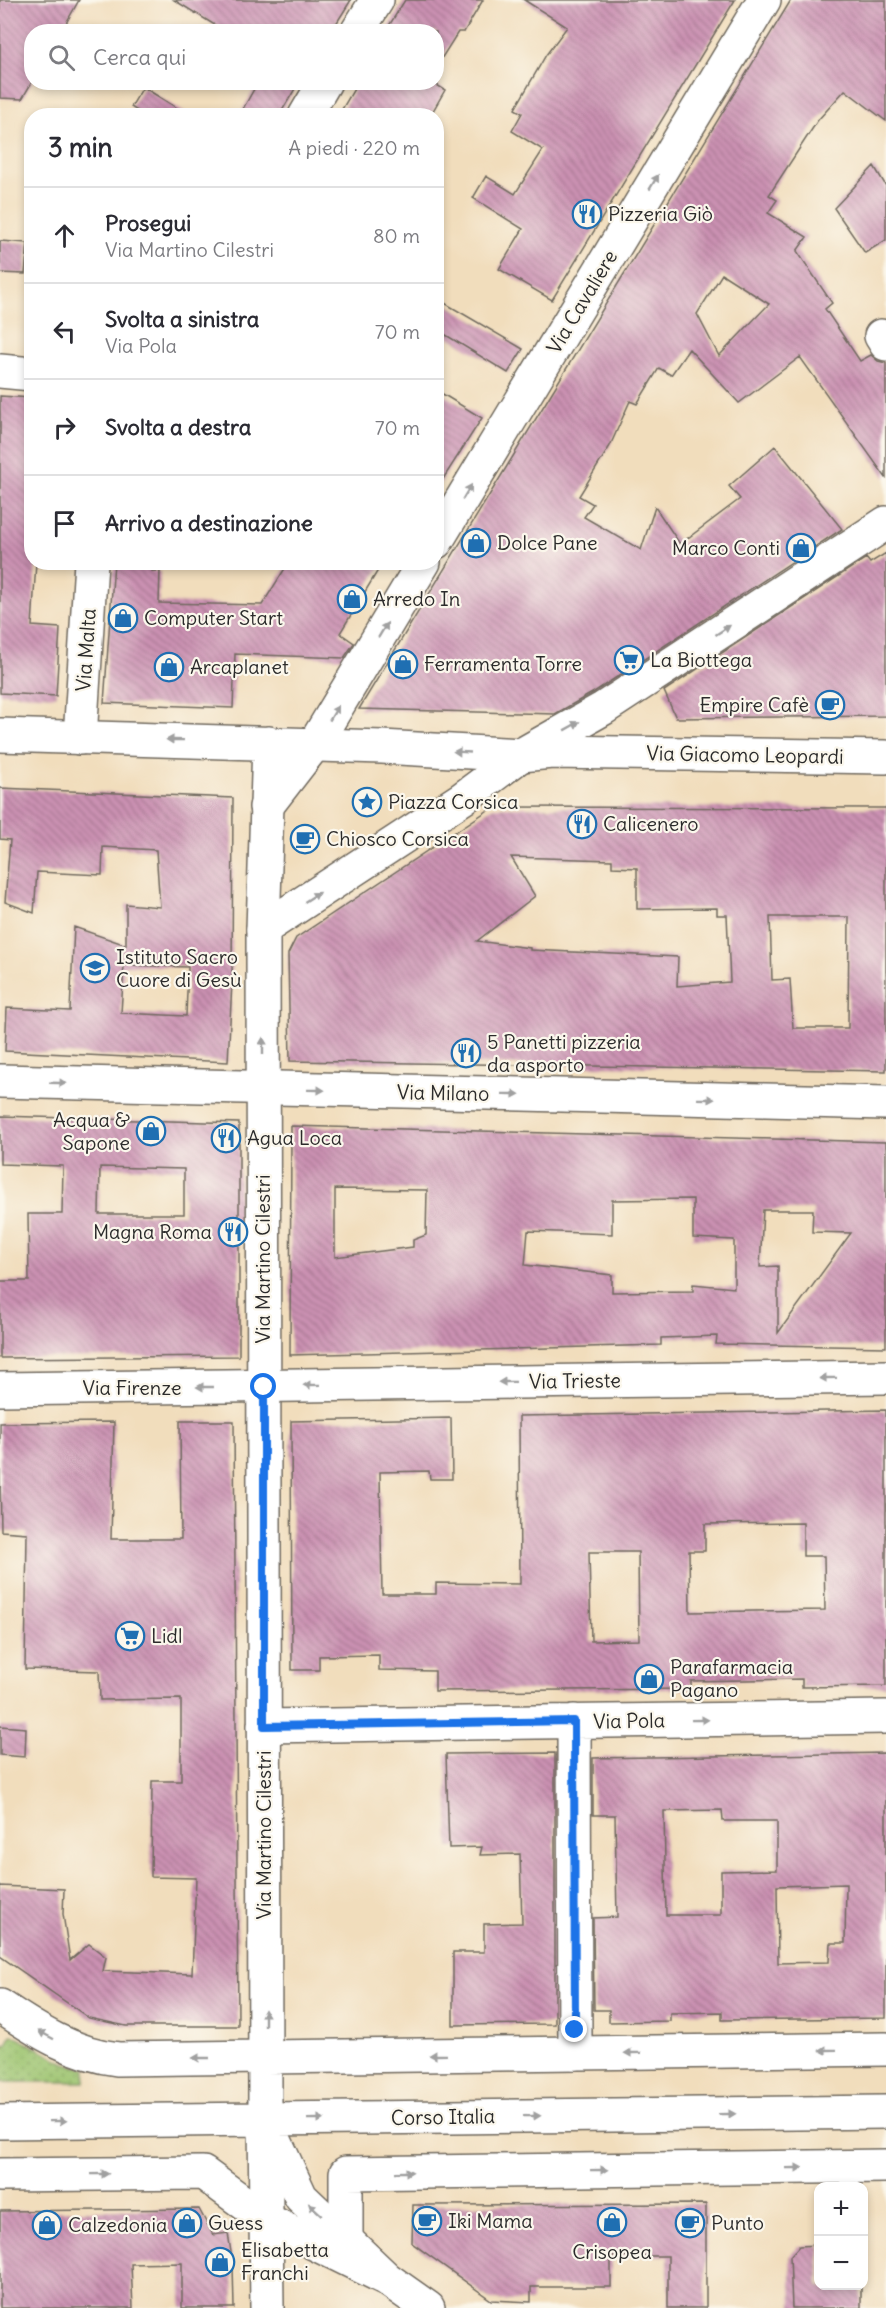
<!DOCTYPE html>
<html lang="it">
<meta charset="utf-8">
<style>
body{margin:0;font-family:Delius,sans-serif;background:#f7f7f7;color:#2b2b33}
.controls{position:absolute;right:18px;bottom:18px;display:grid;overflow:hidden;border-radius:12px;box-shadow:0 3px 9px #0003}
.controls button{width:54px;height:54px;display:grid;place-items:center;padding:0;border:0;border-bottom:2px solid #e1e1e2;background:#fff;color:#2b2b33;font:30px sans-serif}
.stop{position:absolute;width:18px;height:18px;margin:-14px;border:4px solid #1a73e8;border-radius:50%;background:#fff}
.stop.end{background:#1a73e8;border-color:#fff;box-shadow:0 2px 6px #0008}
.list{margin:0;padding:0;list-style:none}
h2{display:flex;justify-content:space-between;align-items:center;height:78px;margin:0;padding:0 24px;font-size:26px}
h2 small{font-size:20px;font-weight:400;color:#7c7c81}
.list li{display:grid;grid-template-columns:39px 1fr auto;gap:18px;align-items:center;box-sizing:border-box;height:96px;padding:0 24px;border-top:2px solid #e1e1e2}
.list b{display:block;font-size:22px;white-space:nowrap}
.list p{margin:0;font-size:20px;white-space:nowrap;color:#7c7c81}
.list em{font-size:20px;font-style:normal;color:#7c7c81}
.icon{flex:none;width:33px;height:33px;fill:none;stroke:currentColor;stroke-width:2;stroke-linecap:round;stroke-linejoin:round}
.map{position:relative;flex:none;width:886px;height:2308px;overflow:hidden}
.search{position:absolute;background:#fff;box-shadow:0 3px 9px #0003;left:24px;top:24px;width:420px;height:66px;display:flex;align-items:center;gap:15px;box-sizing:border-box;padding:0 21px;border-radius:24px;color:#7c7c81;font-size:22px}
.panel{position:absolute;background:#fff;box-shadow:0 3px 9px #0003;left:24px;top:108px;width:420px;height:462px;border-radius:24px}
.map>svg:first-child{display:block}
.grass{fill:url(#grass-dots);stroke:#64784d;stroke-width:1.5}
.building{fill:url(#building-back-hatch);fill-rule:evenodd}
.lines{fill:none;stroke-linecap:round;stroke-linejoin:round}
.minor-casing{stroke:#70695e;stroke-width:36}
.major-casing{stroke:#70695e;stroke-width:36}
.minor{stroke:#fff;stroke-width:33}
.major{stroke:#fff;stroke-width:33}
.oneway{fill:#a0a0a0}
.route{stroke:#1a73e8;stroke-width:8}
.labels{text-anchor:middle;stroke-width:4.5;stroke-linejoin:round;paint-order:stroke}
.poi-label{font-size:20px;fill:#2b2b2b;stroke:#fbf7ec;text-anchor:start}
.street-label{font-size:20px;fill:#2b2b2b;stroke:#fbf7ec}
</style>
<div class="map">
<svg width="886" height="2308" viewBox="0 0 886 2308">
<defs>
<pattern id="grass-dots" width="8" height="8" patternUnits="userSpaceOnUse" patternTransform="scale(1.5)"><rect width="8" height="8" fill="#9dc46f"/><path d="M2 2h.1M6 6h.1" fill="none" stroke="#809f5b" stroke-width="1.8" stroke-linecap="round"/></pattern>
<pattern id="building-back-hatch" width="6" height="6" patternUnits="userSpaceOnUse" patternTransform="scale(1.5)"><rect width="6" height="6" fill="#cb91b2"/><path d="M-1 5l2 2M0 0l6 6M5-1l2 2" fill="none" stroke="#a57791"/></pattern>
</defs>
<rect width="100%" height="100%" fill="#fbf7ec"/>
<filter id="ink" filterUnits="userSpaceOnUse"><feTurbulence type="fractalNoise" baseFrequency=".0167" numOctaves="2"/><feDisplacementMap in="SourceGraphic" scale="12" xChannelSelector="R" yChannelSelector="G"/><feConvolveMatrix kernelMatrix="1 2 1 2 8 2 1 2 1" color-interpolation-filters="sRGB"/></filter>
<filter id="wash" filterUnits="userSpaceOnUse"><feTurbulence type="fractalNoise" baseFrequency=".008" numOctaves="4" result="noise"/><feDisplacementMap in="SourceGraphic" scale="24" xChannelSelector="R" yChannelSelector="G"/><feGaussianBlur stdDeviation="1.35" result="paint"/><feColorMatrix in="noise" values="0 0 0 0 0 0 0 0 0 0 0 0 0 0 0 0 0 1.4 0 .05"/><feComposite in="paint" operator="in"/></filter>
<g filter="url(#wash)">
<rect width="100%" height="100%" fill="#f1ddbc"/>
<!-- grass -->
<path class="grass" d="M12 2035 65 2063 86 2069 85 2082H0V2043L6 2046Z"/>
<g id="blocks">
<!-- building -->
<path class="building" d="M0 0H79L61 32H32V82L22 99 0 98Z
M174 0H351L331 32H226Z
M405 0H483L464 32H458L436 67V32H385Z
M524 0H735L552 300 499 269 523 229 473 198 486 176 515 194 543 150 512 131 522 113 515 109 546 55 567 27Z
M791 0H886V121L845 90 818 120 769 195 777 200 768 213 807 237 797 251 832 303 825 309 860 361 871 355 878 361 886 363V478L800 357 739 403 689 349 671 375 659 368 637 404 630 401 610 446 579 496 593 504 584 517 641 550 655 507 680 544 740 499 729 486 775 446 842 529 594 692 555 714 359 709ZM722 274 769 304 719 356 697 314Z
M258 82H299L279 116H239Z
M358 82H432L445 90 430 116H338Z
M143 87 190 116H145L131 107Z
M874 166 886 186V240L865 253 834 208Z
M0 241 28 243 25 274 0 273Z
M436 298 523 349 508 373 436 329Z
M436 390 482 418 436 490Z
M0 396 32 398V562H36L32 626 60 628 56 696 0 693Z
M886 553V716L676 718 664 691 866 558 870 563Z
M114 562H153L152 571H160L159 603 262 605 289 562H383L340 633 354 643 344 658 235 654 233 708 104 703Z
M0 788 233 798 232 982 228 1062 5 1051 7 1008 70 1011 74 927 126 945V904L160 907 156 850 103 847 102 875 37 872 34 913 5 902 10 840 0 839ZM124 965 188 967 186 1016 121 1013Z
M493 807 886 808V1071L290 1061 288 954 296 938ZM511 857 612 860V867L637 868V909L717 908V915H727L730 982 677 986 678 957 530 950V948L477 941 535 896ZM770 917H849L848 1028H793L790 979 772 980Z
M0 1116 239 1123V1356L0 1358V1281H29L28 1214H62L63 1166 0 1164ZM100 1167 184 1169V1214H99Z
M291 1126 886 1142V1347L716 1344 717 1336 661 1338V1345L290 1355ZM335 1189 427 1190 426 1235 413 1240V1247L335 1257ZM693 1199V1238L734 1240V1288L693 1284V1291L612 1292V1275L525 1265 528 1231 612 1234V1200ZM763 1210H813L812 1232 851 1233 778 1333V1266L760 1267Z
M886 1410V1686L802 1687V1679L691 1681V1689L435 1691V1671L379 1670V1655L319 1656V1670H292L291 1421 451 1418 452 1479H430L429 1471 380 1472 382 1594H436V1583L520 1584 519 1416ZM803 1523V1556H824L825 1610 690 1612 689 1551H705V1524ZM589 1552H638L639 1640 591 1641Z
M180 1421H234L238 2026H126L89 2018 0 1956V1886L64 1889 63 1914 70 1960 89 1944 106 1957 103 1971 192 1974 196 1878 151 1877 152 1781H181V1699L100 1700 99 1671 25 1669 27 1533 1 1531 0 1475V1423L114 1422 111 1539H181Z
M0 1726 26 1728 25 1757 0 1755Z
M555 1753V2024L453 2025V1952H484V1924L522 1923 520 1854 480 1855 482 1847 449 1848 446 1754Z
M886 1753V2018L722 2020V2012L670 2013V2021L609 2022V2010H594L593 1918 617 1917 615 1815H593V1758ZM722 1810 723 1821H777V1870L721 1871V1915H666L664 1811ZM846 1884 845 1943H830L829 1962 778 1963 777 1886Z
M706 2204V2308H668V2256H611V2287H531V2302L491 2300 412 2243 413 2205Z
M199 2209 213 2235 228 2233 233 2265 234 2308H182V2263L131 2264 133 2308H0V2211Z
M819 2245V2286H861V2308H792L790 2256 799 2246Z"/>
</g>
</g>
<g filter="url(#ink)">
<use href="#blocks" fill-opacity="0" stroke="#70695e" stroke-width="1.5"/>
<g class="lines">
<!-- minor casing -->
<g class="minor-casing">
<path id="minor" d="M357 32 377 0
M305 116 325 82
M881 336 886 344
M0 371 32 374
M436 542 764 0
M80 738 91 562
M266 807 314 745 424 562
M263 929 463 798 521 755 604 708 886 523
M0 1081 886 1103
M0 1389 886 1377
M574 1721 575 2053
M264 1726 886 1717
M265 2119 267 2308
M346 2237V2173L886 2166"/>
</g>
<!-- major casing -->
<g class="major-casing">
<path id="major" d="M0 735 382 747 521 755 552 752 886 757
M269 743 263 929 265 2119 301 2197 387 2279
M0 2006C37 2031 73 2054 118 2059L886 2049
M0 2122 886 2112
M0 2175 203 2173 267 2220 387 2279 428 2308"/>
</g>
<!-- minor -->
<use href="#minor" class="minor"/>
<!-- major -->
<use href="#major" class="major"/>
</g>
<!-- one-way arrows -->
<defs><path id="oneway-solid" d="M-6-.8H1V-3.2L6.5 0L1 3.2V.8H-6Z" transform="scale(1.5)"/></defs>
<g class="oneway">
<use href="#oneway-solid" transform="translate(654 182) rotate(-59)"/>
<use href="#oneway-solid" transform="translate(467 492) rotate(-59)"/>
<use href="#oneway-solid" transform="translate(383 630) rotate(-59)"/>
<use href="#oneway-solid" transform="translate(723 630) rotate(-33)"/>
<use href="#oneway-solid" transform="translate(334 713) rotate(-59)"/>
<use href="#oneway-solid" transform="translate(572 726) rotate(-29)"/>
<use href="#oneway-solid" transform="translate(175 740) rotate(-179)"/>
<use href="#oneway-solid" transform="translate(462 752) rotate(-177)"/>
<use href="#oneway-solid" transform="translate(312 897) rotate(-33)"/>
<use href="#oneway-solid" transform="translate(263 1046) rotate(-90)"/>
<use href="#oneway-solid" transform="translate(58 1083) rotate(2)"/>
<use href="#oneway-solid" transform="translate(316 1090) rotate(1)"/>
<use href="#oneway-solid" transform="translate(511 1094) rotate(1)"/>
<use href="#oneway-solid" transform="translate(706 1099) rotate(1)"/>
<use href="#oneway-solid" transform="translate(828 1378) rotate(179)"/>
<use href="#oneway-solid" transform="translate(507 1382) rotate(179)"/>
<use href="#oneway-solid" transform="translate(312 1385) rotate(179)"/>
<use href="#oneway-solid" transform="translate(205 1387) rotate(180)"/>
<use href="#oneway-solid" transform="translate(700 1720) rotate(-1)"/>
<use href="#oneway-solid" transform="translate(265 2018) rotate(-90)"/>
<use href="#oneway-solid" transform="translate(46 2035) rotate(-152)"/>
<use href="#oneway-solid" transform="translate(828 2050) rotate(179)"/>
<use href="#oneway-solid" transform="translate(633 2053) rotate(179)"/>
<use href="#oneway-solid" transform="translate(438 2055) rotate(179)"/>
<use href="#oneway-solid" transform="translate(201 2058) rotate(180)"/>
<use href="#oneway-solid" transform="translate(727 2114) rotate(-1)"/>
<use href="#oneway-solid" transform="translate(532 2116) rotate(-1)"/>
<use href="#oneway-solid" transform="translate(316 2119) rotate(-1)"/>
<use href="#oneway-solid" transform="translate(58 2121) rotate(-1)"/>
<use href="#oneway-solid" transform="translate(794 2168) rotate(-1)"/>
<use href="#oneway-solid" transform="translate(599 2170) rotate(-1)"/>
<use href="#oneway-solid" transform="translate(404 2172) rotate(-1)"/>
<use href="#oneway-solid" transform="translate(100 2174) rotate(-1)"/>
<use href="#oneway-solid" transform="translate(315 2209) rotate(-138)"/>
</g>
</g>
<g class="lines" filter="url(#ink)">
<!-- route -->
<path class="route" d="M264 1387V1726L574 1721 575 2030"/>
</g>
<!-- icons -->
<defs>
<g id="restaurant-ring" transform="scale(1.5)"><circle r="9.5" fill="#fbf7ec" stroke="#1f6fb2" stroke-width="1.5"/><path d="M-5-6h1v4h1v-4h1v4h1v-4h1v5L-1.5 .5V6h-2V.5L-5-1ZM5-6V6H3V1.5H1.5Q1.5-4 5-6Z" fill="#1f6fb2"/></g>
<g id="shop-ring" transform="scale(1.5)"><circle r="9.5" fill="#fbf7ec" stroke="#1f6fb2" stroke-width="1.5"/><path d="M-5-2.5h2.3a2.7 3.5 0 0 1 5.4 0H5L5.5 6h-11ZM-1.5-2.5h3a1.5 2.3 0 0 0-3 0Z" fill="#1f6fb2"/></g>
<g id="supermarket-ring" transform="scale(1.5)"><circle r="9.5" fill="#fbf7ec" stroke="#1f6fb2" stroke-width="1.5"/><path d="M-6-5.5h2.5l.6 2H6L4.5 2H-2.5L-4.4-4H-6ZM-1.5 3.2a1.3 1.3 0 1 0 .1 0ZM3 3.2a1.3 1.3 0 1 0 .1 0Z" fill="#1f6fb2"/></g>
<g id="cafe-ring" transform="scale(1.5)"><circle r="9.5" fill="#fbf7ec" stroke="#1f6fb2" stroke-width="1.5"/><path d="M-5.5-4.5H6V0H3Q3 3.5 0 3.5H-2.5Q-5.5 3.5-5.5 0ZM3-3.2v2h1.7v-2ZM-6 4.5H4V6H-6Z" fill="#1f6fb2"/></g>
<g id="sight-ring" transform="scale(1.5)"><circle r="9.5" fill="#fbf7ec" stroke="#1f6fb2" stroke-width="1.5"/><path d="M0-6L1.8-2.2L6-1.7L2.9 1.2L3.7 5.4L0 3.3L-3.7 5.4L-2.9 1.2L-6-1.7L-1.8-2.2Z" fill="#1f6fb2"/></g>
<g id="school-ring" transform="scale(1.5)"><circle r="9.5" fill="#fbf7ec" stroke="#1f6fb2" stroke-width="1.5"/><path d="M0-5L7-2L0 1L-7-2ZM-4 1L0 2.5L4 1V4Q0 6-4 4Z" fill="#1f6fb2"/></g>
</defs>
<g fill-rule="evenodd">
<use href="#restaurant-ring" x="587" y="214"/>
<use href="#shop-ring" x="476" y="543"/>
<use href="#shop-ring" x="801" y="548"/>
<use href="#shop-ring" x="352" y="599"/>
<use href="#shop-ring" x="123" y="618"/>
<use href="#supermarket-ring" x="629" y="660"/>
<use href="#shop-ring" x="403" y="664"/>
<use href="#shop-ring" x="169" y="667"/>
<use href="#cafe-ring" x="830" y="705"/>
<use href="#sight-ring" x="367" y="802"/>
<use href="#restaurant-ring" x="582" y="824"/>
<use href="#cafe-ring" x="305" y="839"/>
<use href="#school-ring" x="95" y="968"/>
<use href="#restaurant-ring" x="466" y="1053"/>
<use href="#shop-ring" x="151" y="1131"/>
<use href="#restaurant-ring" x="226" y="1138"/>
<use href="#restaurant-ring" x="233" y="1232"/>
<use href="#supermarket-ring" x="130" y="1636"/>
<use href="#shop-ring" x="649" y="1679"/>
<use href="#cafe-ring" x="427" y="2221"/>
<use href="#shop-ring" x="612" y="2222"/>
<use href="#shop-ring" x="187" y="2223"/>
<use href="#cafe-ring" x="690" y="2223"/>
<use href="#shop-ring" x="47" y="2225"/>
<use href="#shop-ring" x="220" y="2262"/>
</g>
<g class="labels">
<!-- poi labels -->
<g class="poi-label">
<text x="608" y="221">Pizzeria Giò</text>
<text x="497" y="550">Dolce Pane</text>
<text x="780" y="555" text-anchor="end">Marco Conti</text>
<text x="373" y="606">Arredo In</text>
<text x="144" y="625">Computer Start</text>
<text x="650" y="667">La Biottega</text>
<text x="424" y="671">Ferramenta Torre</text>
<text x="190" y="674">Arcaplanet</text>
<text x="809" y="712" text-anchor="end">Empire Cafè</text>
<text x="388" y="809">Piazza Corsica</text>
<text x="603" y="831">Calicenero</text>
<text x="326" y="846">Chiosco Corsica</text>
<text x="116" y="964">Istituto Sacro<tspan x="116" dy="23">Cuore di Gesù</tspan></text>
<text x="487" y="1049">5 Panetti pizzeria<tspan x="487" dy="23">da asporto</tspan></text>
<text x="130" y="1127" text-anchor="end">Acqua &amp;<tspan x="130" dy="23">Sapone</tspan></text>
<text x="247" y="1145">Agua Loca</text>
<text x="212" y="1239" text-anchor="end">Magna Roma</text>
<text x="151" y="1643">Lidl</text>
<text x="670" y="1674">Parafarmacia<tspan x="670" dy="23">Pagano</tspan></text>
<text x="448" y="2228">Iki Mama</text>
<text x="208" y="2230">Guess</text>
<text x="711" y="2230">Punto</text>
<text x="68" y="2232">Calzedonia</text>
<text x="241" y="2257">Elisabetta<tspan x="241" dy="23">Franchi</tspan></text>
<text x="612" y="2259" text-anchor="middle">Crisopea</text>
</g>
<!-- street labels -->
<g class="street-label">
<text transform="translate(582 302) rotate(-59)" y="7">Via Cavaliere</text>
<text transform="translate(86 650) rotate(-86)" y="7">Via Malta</text>
<text transform="translate(745 755) rotate(1)" y="7">Via Giacomo Leopardi</text>
<text transform="translate(443 1093) rotate(1)" y="7">Via Milano</text>
<text transform="translate(263 1259) rotate(-90)" y="7">Via Martino Cilestri</text>
<text transform="translate(575 1381) rotate(-1)" y="7">Via Trieste</text>
<text x="132" y="1395">Via Firenze</text>
<text transform="translate(629 1721) rotate(-1)" y="7">Via Pola</text>
<text transform="translate(264 1835) rotate(-90)" y="7">Via Martino Cilestri</text>
<text transform="translate(443 2117) rotate(-1)" y="7">Corso Italia</text>
</g>
</g>
</svg>
<div class="controls">
<button>+</button>
<button>−</button>
</div>
<div class="stop" style="left:264px;top:1387px"></div>
<div class="stop end" style="left:575px;top:2030px"></div>
<div class="search"><svg class="icon" aria-label="search" viewBox="0 0 24 24"><circle cx="10" cy="10" r="6"/><path d="M15 15l6 6"/></svg>Cerca qui</div>
<section class="panel">
<h2>3 min<small>A piedi · 220 m</small></h2>
<ul class="list">
<li><svg class="icon" aria-label="ahead" viewBox="0 0 24 24"><path d="M12 20V5M6 11l6-6 6 6"/></svg><div><b>Prosegui</b><p>Via Martino Cilestri</p></div><em>80 m</em></li>
<li><svg class="icon" aria-label="left" viewBox="0 0 24 24"><path d="M17 20v-9H6M10 6l-5 5 5 5"/></svg><div><b>Svolta a sinistra</b><p>Via Pola</p></div><em>70 m</em></li>
<li><svg class="icon" aria-label="right" viewBox="0 0 24 24"><path d="M7 20v-9h11M14 6l5 5-5 5"/></svg><div><b>Svolta a destra</b></div><em>70 m</em></li>
<li><svg class="icon" aria-label="arrive" viewBox="0 0 24 24"><path d="M6 21V4h12l-3 4 3 4H6"/></svg><div><b>Arrivo a destinazione</b></div></li>
</ul>
</section>
</div>
